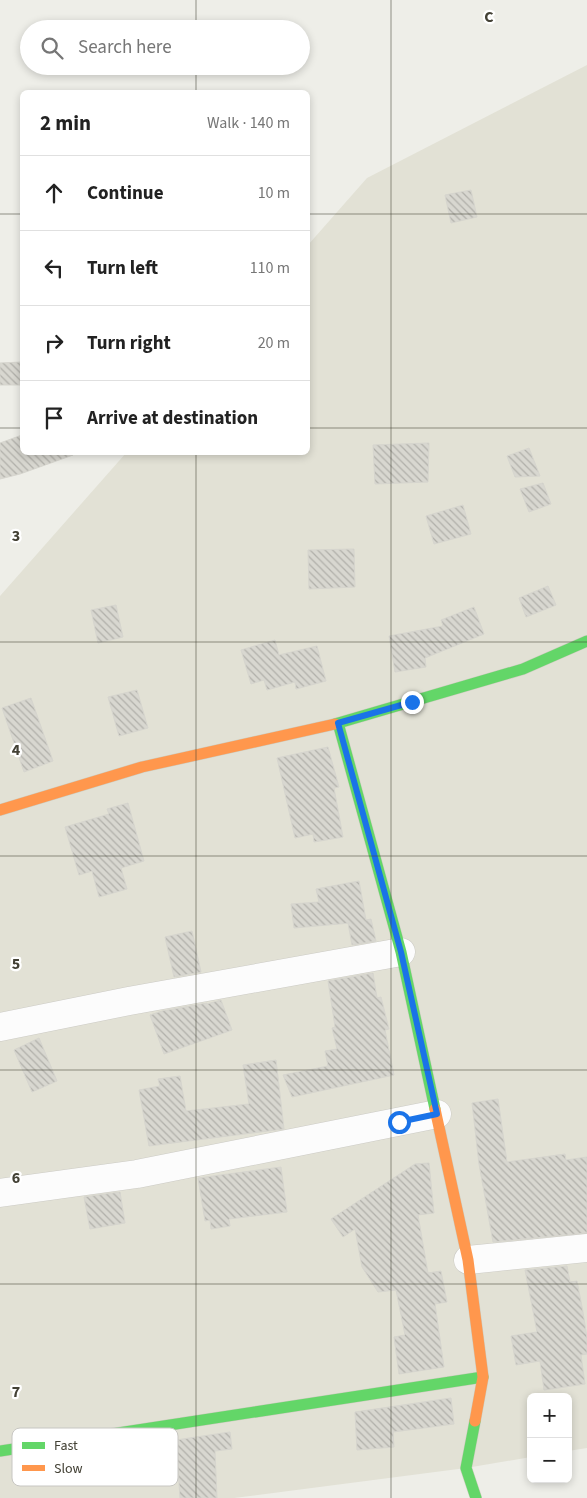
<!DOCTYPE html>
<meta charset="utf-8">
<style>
body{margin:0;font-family:"Source Sans 3",sans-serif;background:#f6f6f6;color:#222}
.controls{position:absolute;right:15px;bottom:15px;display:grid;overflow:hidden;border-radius:8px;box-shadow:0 2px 8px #0003}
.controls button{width:45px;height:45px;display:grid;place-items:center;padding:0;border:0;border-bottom:1px solid #e0e0e0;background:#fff;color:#222;font:25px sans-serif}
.stop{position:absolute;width:15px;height:15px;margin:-11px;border:4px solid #1a73e8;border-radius:50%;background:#fff}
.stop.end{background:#1a73e8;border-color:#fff;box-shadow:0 1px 5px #0008}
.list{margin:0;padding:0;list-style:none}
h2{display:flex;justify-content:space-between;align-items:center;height:65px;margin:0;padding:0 20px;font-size:21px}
h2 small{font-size:16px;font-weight:400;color:#767676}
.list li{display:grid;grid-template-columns:32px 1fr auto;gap:15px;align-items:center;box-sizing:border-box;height:75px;padding:0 20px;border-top:1px solid #e0e0e0}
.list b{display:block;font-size:19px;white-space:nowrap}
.list em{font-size:16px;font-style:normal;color:#767676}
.icon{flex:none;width:28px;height:28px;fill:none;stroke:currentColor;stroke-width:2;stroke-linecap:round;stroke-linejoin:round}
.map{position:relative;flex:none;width:587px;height:1498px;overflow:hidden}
.search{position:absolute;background:#fff;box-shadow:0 2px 8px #0003;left:20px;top:20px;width:290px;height:55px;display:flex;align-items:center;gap:12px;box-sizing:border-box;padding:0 18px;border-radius:28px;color:#767676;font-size:19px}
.panel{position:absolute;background:#fff;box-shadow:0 2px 8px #0003;left:20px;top:90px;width:290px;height:365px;border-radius:8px}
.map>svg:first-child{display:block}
.residential{fill:#e2e1d5}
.building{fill:url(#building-back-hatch);stroke:#d6d5ce}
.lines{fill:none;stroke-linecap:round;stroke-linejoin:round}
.street-casing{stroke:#cccbc5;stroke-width:29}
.fast-casing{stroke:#cdccbf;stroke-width:12}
.slow-casing{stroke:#cdccbf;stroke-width:12}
.street{stroke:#fcfcfc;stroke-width:28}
.fast{stroke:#63d668;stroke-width:11}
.slow{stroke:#ff974d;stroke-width:11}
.route{stroke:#1a73e8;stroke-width:6}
.grid{fill:none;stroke:#434135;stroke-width:1;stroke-opacity:0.55}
.key{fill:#fff;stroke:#c7c6c2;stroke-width:1}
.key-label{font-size:14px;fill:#434135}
.grid-label{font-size:16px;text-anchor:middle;font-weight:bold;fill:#434135;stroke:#fff;stroke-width:4.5;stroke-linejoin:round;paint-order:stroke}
</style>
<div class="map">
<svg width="587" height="1498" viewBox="0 0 587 1498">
<defs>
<pattern id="building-back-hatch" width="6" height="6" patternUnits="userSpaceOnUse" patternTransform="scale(1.25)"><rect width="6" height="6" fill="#d8d7d0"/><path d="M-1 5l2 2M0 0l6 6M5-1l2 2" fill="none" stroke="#b1b0aa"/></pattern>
</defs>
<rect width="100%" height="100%" fill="#eeeee8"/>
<!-- residential -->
<path class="residential" d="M587 65V1448L568 1451V1397H531V1457L466 1468 234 1498H0V596L126 453 308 452V245L367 178Z"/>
<!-- building -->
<path class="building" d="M471 190 477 217 451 223 445 195Z
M22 362V385H0V363Z
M22 435V452H72L73 455 20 474 0 479V443Z
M429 443 428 482 375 484 373 445Z
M529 448 540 476 515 477 507 456Z
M543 483 551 504 529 512 520 489Z
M463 505 471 534 434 544 426 516Z
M354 549 355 587 309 589 308 550Z
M548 586 556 605 526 617 519 598Z
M116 605 123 637 98 643 91 610Z
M474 607 484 634 425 658 426 667 395 672 389 636 443 626 441 620Z
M275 640 279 655 317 646 326 681 296 689 295 682 267 690 264 680 251 684 241 650Z
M137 690 148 728 119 736 108 697Z
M31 698 53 761 24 772 2 708Z
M328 747 339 787 334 788 343 837 314 842 313 834 295 838 277 758Z
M128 803 144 861 121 868 127 889 99 897 92 871 79 875 65 827 109 814 107 809Z
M359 881 366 920 371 919 376 941 352 945 348 923H350L294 928 291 904 319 902 316 889Z
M192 931 201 972 174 977 165 937Z
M373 973 377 998 381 997 389 1029 385 1030 394 1075 292 1097 283 1075 328 1066 325 1051 337 1049 332 1028 335 1027 328 981Z
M221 1000 232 1030 164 1054 150 1015 162 1011 207 1003V1004Z
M39 1038 57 1081 32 1092 14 1050Z
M276 1060 284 1129 149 1146 139 1090 160 1086 158 1079 180 1076 186 1111 249 1104 243 1065Z
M498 1099 507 1162 565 1154 566 1160 587 1157V1233L493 1242 479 1164 472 1103Z
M429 1163 434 1213 418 1215 428 1273 441 1271 447 1302 435 1304 444 1367 399 1374 394 1337 405 1335 396 1290 378 1292 362 1267 355 1229 343 1237 331 1219 415 1164Z
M281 1167 287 1212 229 1219 230 1226 211 1229 210 1220 205 1221 198 1178Z
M120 1192 125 1223 90 1229 84 1197Z
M567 1266 570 1282 577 1281 583 1312 587 1338V1354L581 1355 585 1384 544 1390 540 1361 516 1365 511 1336 537 1332 525 1270Z
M451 1398 454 1424 393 1432 394 1447 357 1450 355 1412Z
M230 1432 232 1449 215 1451 217 1498H180L176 1440Z"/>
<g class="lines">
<!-- street casing -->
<g class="street-casing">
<path id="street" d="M0 1027 129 1001 401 952
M0 1193 137 1174 437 1114
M468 1260 587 1248"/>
</g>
<!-- fast casing -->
<g class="fast-casing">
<path id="fast" d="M338 723 401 952 435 1109
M335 724 523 669 587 641
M475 1421 466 1468 476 1498
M0 1451 483 1377"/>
</g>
<!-- slow casing -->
<g class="slow-casing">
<path id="slow" d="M0 810 142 767 335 724
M435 1109 468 1260 483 1377 475 1421"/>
</g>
<!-- street -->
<use href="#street" class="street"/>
<!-- fast -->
<use href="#fast" class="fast"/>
<!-- slow -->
<use href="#slow" class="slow"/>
</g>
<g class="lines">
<!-- route -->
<path class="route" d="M399 1122 437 1114 401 952 338 723 412 702"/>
</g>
<!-- grid -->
<path class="grid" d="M196 0V29M391 0V1498M196 66V92M0 214H22M308 214H587M0 428H22M308 428H587M196 452V1498M0 642H587M0 856H587M0 1070H587M0 1284H587"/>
<!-- legend -->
<rect x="12" y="1428" width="166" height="58" rx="8" class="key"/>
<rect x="22" y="1442" width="23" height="7" fill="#63d668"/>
<rect x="22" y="1465" width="23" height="6" fill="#ff974d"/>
<g class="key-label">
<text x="54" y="1450">Fast</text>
<text x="54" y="1473">Slow</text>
</g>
<g class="grid-label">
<text x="489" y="22">C</text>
<text x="16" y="541">3</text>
<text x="16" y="755">4</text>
<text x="16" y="969">5</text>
<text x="16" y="1183">6</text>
<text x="16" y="1397">7</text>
</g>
</svg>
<div class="controls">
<button>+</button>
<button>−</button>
</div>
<div class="stop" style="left:399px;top:1122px"></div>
<div class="stop end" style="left:412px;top:702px"></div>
<div class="search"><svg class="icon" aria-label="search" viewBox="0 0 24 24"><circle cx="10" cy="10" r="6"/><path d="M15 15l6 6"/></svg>Search here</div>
<section class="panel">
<h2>2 min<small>Walk · 140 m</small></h2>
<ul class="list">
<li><svg class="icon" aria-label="ahead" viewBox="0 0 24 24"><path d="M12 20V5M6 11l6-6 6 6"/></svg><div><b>Continue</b></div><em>10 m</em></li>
<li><svg class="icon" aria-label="left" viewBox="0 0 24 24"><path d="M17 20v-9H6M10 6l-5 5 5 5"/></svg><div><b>Turn left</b></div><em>110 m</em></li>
<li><svg class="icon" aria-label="right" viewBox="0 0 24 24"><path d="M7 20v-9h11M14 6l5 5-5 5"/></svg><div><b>Turn right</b></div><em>20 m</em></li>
<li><svg class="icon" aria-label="arrive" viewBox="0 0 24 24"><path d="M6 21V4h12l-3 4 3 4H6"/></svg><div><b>Arrive at destination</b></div></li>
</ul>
</section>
</div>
